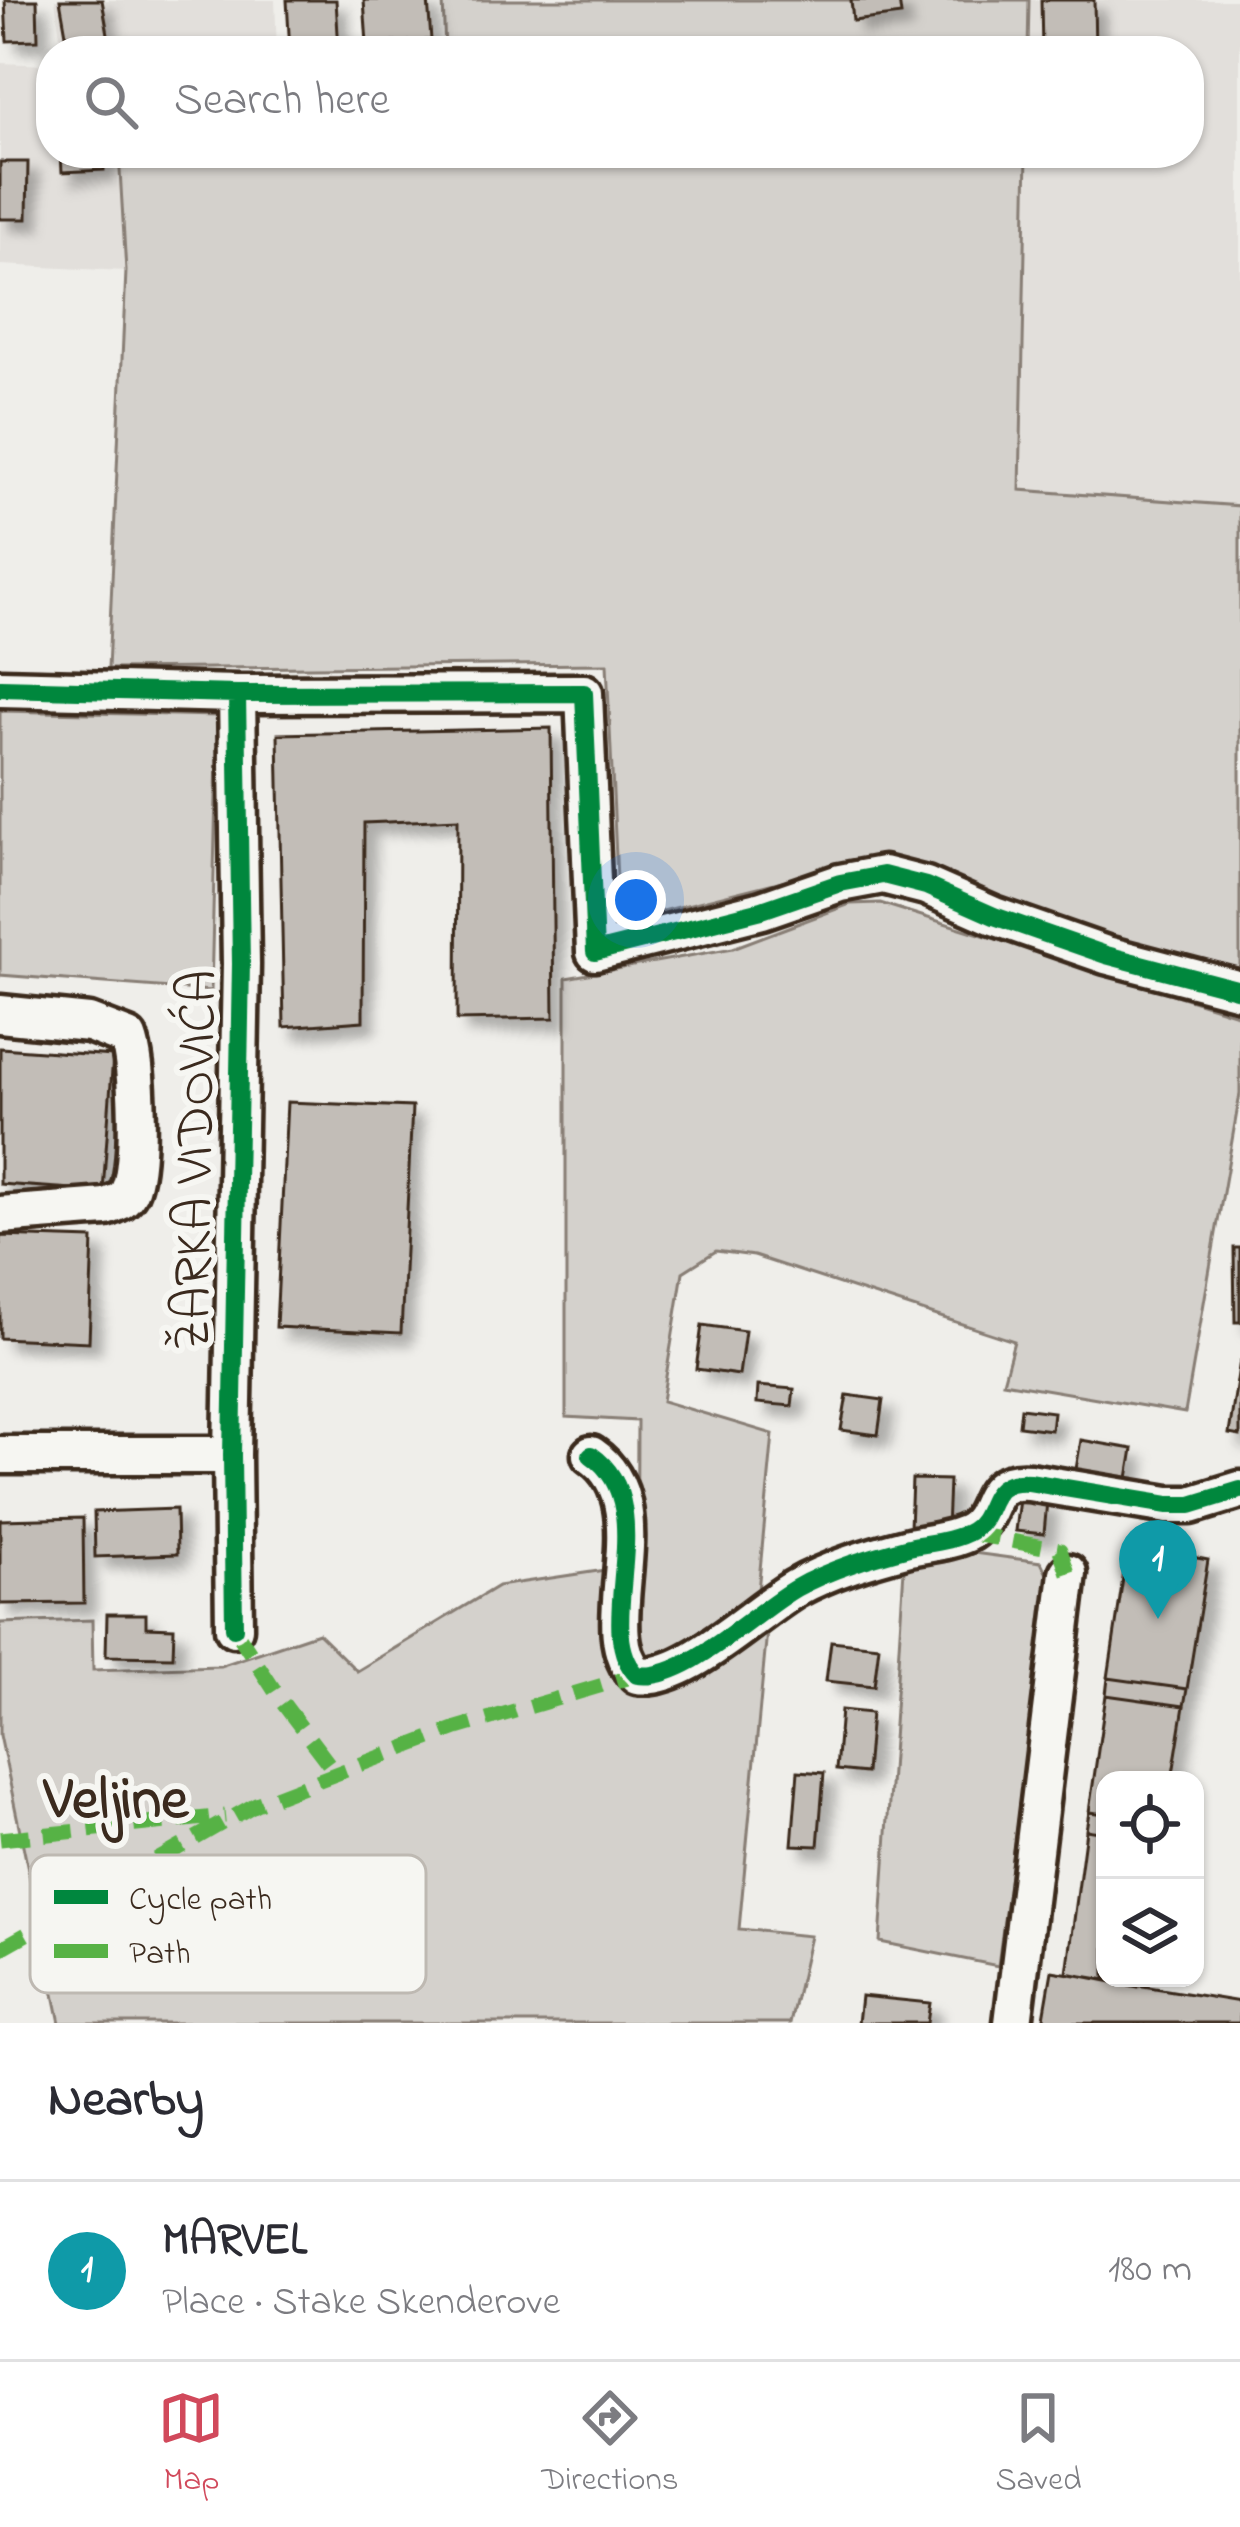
<!DOCTYPE html>
<meta charset="utf-8">
<style>
body{margin:0;font-family:"Indie Flower",sans-serif;background:#f2f2f3;color:#2b2b33}
.controls{position:absolute;right:36px;bottom:36px;display:grid;overflow:hidden;border-radius:24px;box-shadow:0 3px 9px #0004}
.controls button{width:108px;height:108px;display:grid;place-items:center;padding:0;border:0;border-bottom:3px solid #e1e1e2;background:#fff;color:#2b2b33;font:60px sans-serif}
.you{position:absolute;left:636px;top:900px;width:42px;height:42px;margin:-30px;border:9px solid #fff;border-radius:50%;background:#1a73e8;box-shadow:0 0 0 18px #1a73e833}
.badge{display:grid;place-items:center;width:78px;height:78px;border-radius:50%;background:#d1495b;color:#fff;font-size:39px;font-weight:700}
.pin{position:absolute;translate:-50% -99px;filter:drop-shadow(0 3px 6px #0008)}
.pin::after{content:'';position:absolute;top:63px;width:42px;height:36px;background:inherit;clip-path:polygon(0 0,100% 0,50% 100%)}
.list{margin:0;padding:0;list-style:none}
h2{display:flex;justify-content:space-between;align-items:center;height:156px;margin:0;padding:0 48px;font-size:51px}
h2 small{font-size:39px;font-weight:400;color:#7c7c81}
.list li{display:grid;grid-template-columns:78px 1fr auto;gap:36px;align-items:center;box-sizing:border-box;height:180px;padding:0 48px;border-top:3px solid #e1e1e2}
.list b{display:block;font-size:45px;white-space:nowrap}
.list p{margin:0;font-size:39px;white-space:nowrap;color:#7c7c81}
.list em{font-size:39px;font-style:normal;color:#7c7c81}
.icon{flex:none;width:66px;height:66px;fill:none;stroke:currentColor;stroke-width:2;stroke-linecap:round;stroke-linejoin:round}
.map{position:relative;flex:none;width:1240px;height:2023px;overflow:hidden}
.search{position:absolute;background:#fff;box-shadow:0 3px 9px #0004;left:36px;right:36px;top:36px;height:132px;display:flex;align-items:center;gap:30px;box-sizing:border-box;padding:0 42px;border-radius:48px;color:#7c7c81;font-size:45px}
.sheet{height:336px;background:#fff}
nav{display:flex;justify-content:space-around;align-items:center;box-sizing:border-box;height:168px;border-top:3px solid #e1e1e2;background:#fff;font-size:33px;color:#7c7c81}
nav a{display:grid;justify-items:center;gap:6px}
nav .on{color:#d1495b}
.map>svg:first-child{display:block}
.built{fill:#e2dfdb}
.green{fill:#d4d1cc;stroke:#887e75;stroke-width:3}
.building{fill:#c2bdb7;stroke:#3b2a1e;stroke-width:3;filter:url(#shadow)}
.lines{fill:none;stroke-linecap:round;stroke-linejoin:round}
.minor-casing{stroke:#3b2a1e;stroke-width:45}
.minor{stroke:#f6f6f2;stroke-width:36}
.quiet{stroke:#57b245;stroke-width:15;stroke-dasharray:30 15;stroke-linecap:butt}
.cycleway-casing{stroke:#f6f6f2;stroke-width:26}
.cycleway{stroke:#00873e;stroke-width:18}
.labels{text-anchor:middle;stroke-width:12;stroke-linejoin:round;paint-order:stroke}
.street-label{font-size:54px;fill:#3b2a1e;stroke:#f6f6f2}
.quarter-label{font-size:60px;font-weight:bold;fill:#3b2a1e;stroke:#f6f6f2}
.key{fill:#f6f6f2;stroke:#beb9b2;stroke-width:3}
.key-label{font-size:33px;fill:#3b2a1e}
</style>
<div class="map">
<svg width="1240" height="2023" viewBox="0 0 1240 2023">
<defs>
<filter id="shadow"><feDropShadow dx="11" dy="11" stdDeviation="6" flood-color="#0004"/></filter>
</defs>
<rect width="100%" height="100%" fill="#efeeea"/>
<filter id="ink" filterUnits="userSpaceOnUse"><feTurbulence type="fractalNoise" baseFrequency=".00833" numOctaves="2"/><feDisplacementMap in="SourceGraphic" scale="24" xChannelSelector="R" yChannelSelector="G"/><feConvolveMatrix kernelMatrix="1 2 1 2 8 2 1 2 1" color-interpolation-filters="sRGB"/></filter>
<g filter="url(#ink)">
<!-- built -->
<path class="built" d="M55 0H275L277 51H62Z
M1029 0H1240V506L1020 490 1027 153H1189V51H1028Z
M0 63 51 65V153H119L126 271 0 265Z"/>
<!-- green -->
<path class="green" d="M443 0H1029L1028 51H445Z
M119 153H1027L1020 490 1240 506V973L1069 931 904 861 826 870 619 922 607 664 108 669 126 271Z
M0 711 218 716 211 991 0 975Z
M880 903 1240 1015V1094L1185 1413 1003 1382 1014 1341 754 1256 716 1251 683 1272 662 1401 773 1434 758 1591 675 1655 659 1662 636 1652 637 1421 566 1417V978L733 948 850 904Z
M966 1552 1041 1562 1049 1578 998 1966 880 1942 904 1569Z
M605 1570 613 1672C620 1677 628 1687 635 1691 670 1709 741 1640 768 1620L739 1929 810 1936 790 2023H60L0 1735V1623L92 1620 93 1670 220 1666 318 1633 357 1671 498 1586Z"/>
<!-- building -->
<path class="building" d="M5 0H37L38 40 7 41Z
M60 0H102L111 51H69Z
M287 0H336L339 51H290Z
M364 0H428L431 40 367 44Z
M851 0H899L901 15 853 21Z
M1041 0H1094L1095 51H1042Z
M61 153H104V170L62 172Z
M0 162H28L27 219H0Z
M551 728 554 1018 457 1020 458 819 364 823 363 1021 284 1027 278 734Z
M0 1048 113 1056 103 1191 0 1184Z
M287 1102 412 1107 401 1333 276 1327Z
M0 1236 93 1239 89 1342 0 1338Z
M1234 1248H1240V1322H1235Z
M702 1325 745 1331 739 1375 696 1369Z
M1240 1360V1436L1229 1434Z
M758 1386 794 1389 792 1406 757 1403Z
M847 1395 883 1400 878 1435 841 1430Z
M1021 1408 1053 1412 1051 1430 1019 1426Z
M1081 1440 1133 1449 1127 1484 1075 1475Z
M912 1479 949 1480 947 1530 910 1528Z
M1019 1499 1047 1501 1044 1534 1015 1531Z
M176 1509 177 1554 95 1557 94 1512Z
M83 1518 84 1603 0 1604V1520Z
M1128 1545 1208 1560 1187 1689 1108 1678Z
M107 1614H146V1627L174 1628 173 1657 106 1656Z
M831 1641 879 1646 874 1686 826 1681Z
M1108 1678 1187 1689 1184 1706 1106 1695Z
M1106 1695 1184 1706 1172 1780H1105V1814L1089 1812Z
M841 1710 871 1713 866 1773 836 1770Z
M798 1771 824 1773 818 1846 792 1845Z
M1089 1812 1105 1814V1833L1086 1830Z
M1086 1830 1105 1833V1978H1140L1138 1987 1067 1973Z
M1052 1971 1240 2002V2023H1043Z
M861 1996 930 2003 927 2023H858Z"/>
<g class="lines">
<!-- minor casing -->
<g class="minor-casing">
<path id="minor" d="M0 688 237 694 584 693 595 952 762 910 840 883 883 875 926 886 994 916 1106 955 1240 990
M0 1014 89 1023 128 1038C138 1064 141 1165 129 1191 124 1201 116 1203 106 1207L0 1215
M0 1455H232
M591 1455C664 1505 590 1629 637 1675 684 1683 754 1612 796 1588 830 1569 871 1557 909 1547 928 1543 954 1541 971 1531 997 1515 983 1478 1029 1482L1168 1505H1191L1240 1490
M234 1628 232 1455 241 964 237 694
M1013 2023 1068 1573"/>
</g>
<!-- minor -->
<use href="#minor" class="minor"/>
<!-- quiet -->
<path class="quiet" d="M968 1533 1060 1550 1068 1573
M234 1628 282 1702 337 1775
M0 1839 225 1816
M0 1949 256 1804 457 1728 637 1675"/>
<!-- cycleway casing -->
<g class="cycleway-casing">
<path id="cycleway" d="M0 688 237 694 584 693 595 952 762 910 840 883 883 875 926 886 994 916 1106 955 1240 990
M591 1455C664 1505 590 1629 637 1675 684 1683 754 1612 796 1588 830 1569 871 1557 909 1547 928 1543 954 1541 971 1531 997 1515 983 1478 1029 1482L1168 1505H1191L1240 1490
M234 1628 232 1455 241 964 237 694"/>
</g>
<!-- cycleway -->
<use href="#cycleway" class="cycleway"/>
</g>
</g>
<g class="labels">
<!-- street labels -->
<g class="street-label">
<text transform="translate(192 1160) rotate(-89)" y="19">ŽARKA VIDOVIĆA</text>
</g>
<!-- quarter labels -->
<g class="quarter-label">
<text x="116" y="1817">Veljine</text>
</g>
</g>
<!-- legend -->
<rect x="30" y="1855" width="396" height="138" rx="18" class="key"/>
<rect x="54" y="1890" width="54" height="14" fill="#00873e"/>
<rect x="54" y="1944" width="54" height="14" fill="#57b245"/>
<g class="key-label">
<text x="129" y="1909">Cycle path</text>
<text x="129" y="1963">Path</text>
</g>
</svg>
<div class="controls">
<button><svg class="icon" aria-label="locate" viewBox="0 0 24 24"><circle cx="12" cy="12" r="6"/><path d="M12 2v4M12 18v4M2 12h4M18 12h4"/></svg></button>
<button><svg class="icon" aria-label="layers" viewBox="0 0 24 24"><path d="M12 4l9 5-9 5-9-5zM3 14l9 5 9-5"/></svg></button>
</div>
<div class="you"></div>
<div class="pin badge" style="left:1158px;top:1619px;background:#0f9aa8">1</div>
<div class="search"><svg class="icon" aria-label="search" viewBox="0 0 24 24"><circle cx="10" cy="10" r="6"/><path d="M15 15l6 6"/></svg>Search here</div>
</div>
<section class="sheet">
<h2>Nearby<small></small></h2>
<ul class="list">
<li><span class="badge" style="background:#0f9aa8">1</span><div><b>MARVEL</b><p>Place · Stake Skenderove</p></div><em>180 m</em></li>
</ul>
</section>
<nav>
<a class="on"><svg class="icon" aria-label="map" viewBox="0 0 24 24"><path d="M3 6l6-2 6 2 6-2v14l-6 2-6-2-6 2zM9 4v14M15 6v14"/></svg>Map</a>
<a><svg class="icon" aria-label="directions" viewBox="0 0 24 24"><path d="M12 3l9 9-9 9-9-9zM9 14v-3h6M13 9l2 2-2 2"/></svg>Directions</a>
<a><svg class="icon" aria-label="saved" viewBox="0 0 24 24"><path d="M7 4h10v16l-5-4-5 4z"/></svg>Saved</a>
</nav>
